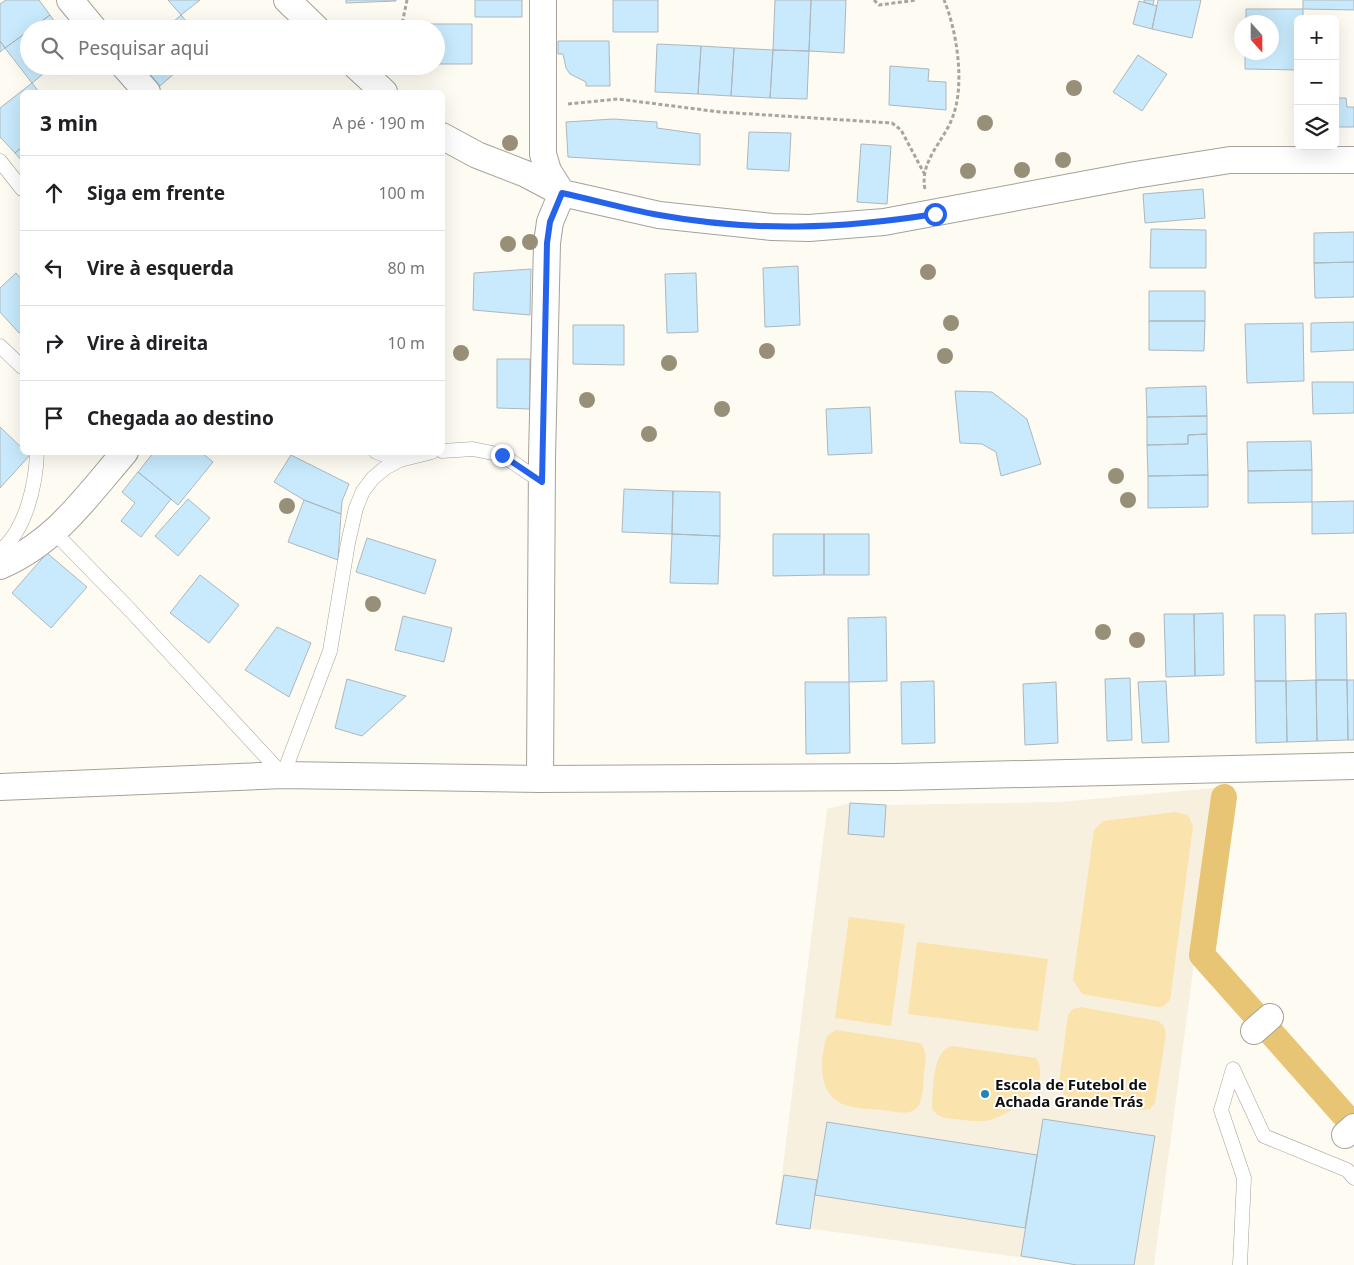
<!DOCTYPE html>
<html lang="pt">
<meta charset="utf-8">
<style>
body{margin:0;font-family:"Noto Sans",sans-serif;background:#f6f6f6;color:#202124}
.controls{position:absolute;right:15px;top:15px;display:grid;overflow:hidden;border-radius:8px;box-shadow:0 5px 20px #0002}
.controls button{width:45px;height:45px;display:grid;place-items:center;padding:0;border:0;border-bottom:1px solid #e0e0e0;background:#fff;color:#202124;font:25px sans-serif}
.compass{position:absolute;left:1234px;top:15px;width:45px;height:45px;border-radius:50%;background:#fff;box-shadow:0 5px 20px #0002;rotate:159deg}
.stop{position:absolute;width:15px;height:15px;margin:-11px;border:4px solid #2563eb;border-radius:50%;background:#fff}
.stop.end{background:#2563eb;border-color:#fff;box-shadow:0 1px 5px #0008}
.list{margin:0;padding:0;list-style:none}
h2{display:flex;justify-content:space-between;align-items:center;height:65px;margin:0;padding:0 20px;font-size:21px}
h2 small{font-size:16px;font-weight:400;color:#757577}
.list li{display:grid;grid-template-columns:32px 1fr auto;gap:15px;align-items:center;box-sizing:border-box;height:75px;padding:0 20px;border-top:1px solid #e0e0e0}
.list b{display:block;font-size:19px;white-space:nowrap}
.list em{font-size:16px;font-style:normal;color:#757577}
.icon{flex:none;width:28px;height:28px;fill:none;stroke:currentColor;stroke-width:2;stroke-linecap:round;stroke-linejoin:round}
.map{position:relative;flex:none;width:1354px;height:1265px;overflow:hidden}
.search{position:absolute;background:#fff;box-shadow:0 5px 20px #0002;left:20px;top:20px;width:425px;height:55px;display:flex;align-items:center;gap:12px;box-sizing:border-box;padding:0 18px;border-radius:28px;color:#757577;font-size:19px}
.panel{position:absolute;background:#fff;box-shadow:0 5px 20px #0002;left:20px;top:90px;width:425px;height:365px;border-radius:8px}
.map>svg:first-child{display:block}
.built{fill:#f7f0df}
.green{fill:#fbe3ae}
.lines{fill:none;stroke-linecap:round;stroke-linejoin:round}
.canal{stroke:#e8c574;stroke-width:26}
.building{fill:#c8eafc;stroke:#adb7bc}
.service-casing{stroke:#a5a198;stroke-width:15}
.minor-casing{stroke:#a5a198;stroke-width:28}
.path{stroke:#a8a59f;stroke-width:3;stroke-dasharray:4 2.5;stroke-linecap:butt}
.service{stroke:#fff;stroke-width:14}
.minor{stroke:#fff;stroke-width:26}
.tree{fill:#988f78}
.route{stroke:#2563eb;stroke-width:6}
.poi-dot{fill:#2287b1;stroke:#fff;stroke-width:2}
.labels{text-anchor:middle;stroke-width:4;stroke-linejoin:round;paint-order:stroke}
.poi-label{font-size:15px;font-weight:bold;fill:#100e0b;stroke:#fff;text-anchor:start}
</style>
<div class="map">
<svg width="1354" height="1265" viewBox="0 0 1354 1265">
<rect width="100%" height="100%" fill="#fefbf3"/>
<!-- built -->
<path class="built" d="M1215 788 1208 858 1154 1265H1077L776 1224 827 809 850 803 886 805 1059 802Z"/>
<!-- green -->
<path class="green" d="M1175 812 1188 815 1193 826 1170 1000 1162 1007H1157L1082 994 1073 980 1094 830 1103 821Z
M849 917 905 924 891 1026 835 1018Z
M917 942 1048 959 1038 1031 908 1014Z
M1081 1007 1158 1021 1164 1026 1166 1034 1155 1103 1150 1109 1142 1110 1077 1102 1064 1095 1059 1083 1068 1015 1073 1009Z
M836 1030 920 1043C928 1052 926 1060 924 1072 923 1082 924 1101 916 1109 907 1116 892 1111 882 1110 869 1109 852 1109 840 1103 817 1090 820 1058 827 1036Z
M952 1046 1036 1058C1055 1086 1009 1117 985 1121 975 1122 965 1120 955 1119 945 1118 937 1118 932 1108 933 1091 932 1050 952 1046Z"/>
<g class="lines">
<!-- canal -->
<path class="canal" d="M1224 797 1202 955 1354 1126"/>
</g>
<!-- building -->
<path class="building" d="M6 0H39L50 15 5 48 0 41V4Z
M168 0H200L181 15Z
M346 0H396V1L346 3Z
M475 0H522V17H475Z
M613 0H658V32H613Z
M775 0H811L809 51 773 50Z
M811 0H846L844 53 809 51Z
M1144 0H1154L1153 5 1144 2Z
M1158 0H1201L1192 38 1152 29Z
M1303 0H1354V10L1303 9Z
M1139 1 1157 6 1152 29 1133 24Z
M1246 9H1303V19H1298V70L1245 69V52H1272V22H1246Z
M50 15 60 29H31Z
M181 15 193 29H165Z
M421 24H472V64H436V29H421Z
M29 31V66H53L32 83 5 48Z
M0 41 5 48 0 52Z
M558 41H609L610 86H586V82L570 74 566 68 563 54H558Z
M657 44 701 46 698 94 655 92Z
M701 46 734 48 731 96 698 94Z
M734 48 773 50 770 98 731 96Z
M773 50 809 51 807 99 770 98Z
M1138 55 1167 74 1142 111 1113 92Z
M143 66H183L160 86Z
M890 66 929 69 928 81 946 82V110L889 105Z
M32 83 39 92H22V147L15 153 0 137V108Z
M1335 98H1346L1347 107H1354V127H1335Z
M613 119 657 122V128L700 134V165L568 157 566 122Z
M749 132 791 133 789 171 747 169Z
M861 144 891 146 887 204 857 202Z
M22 147V161L15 153Z
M1203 189 1205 218 1145 223 1143 194Z
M1151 229 1206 230V268H1150Z
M1354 232V262L1314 263V233Z
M1354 262V297L1315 298 1314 263Z
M798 266 800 325 765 327 763 268Z
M531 269 530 315 473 310 474 273Z
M16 273 22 280V330L19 333 0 312V288Z
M696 273 698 332 667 333 665 274Z
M1149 291H1205V321H1149Z
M1149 321H1205L1204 351 1149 350Z
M1354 322V350L1311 352V323Z
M1303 323 1304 381 1247 383 1245 324Z
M573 325H624V365L573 364Z
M497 359H530V409L497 408Z
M1312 382H1354V413L1313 414Z
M1206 386 1207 416 1147 417 1146 388Z
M955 391 992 392 1027 419 1041 464 1001 476 996 452 982 444 960 443Z
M870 407 872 453 828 455 826 409Z
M1207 416V434L1188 435V444L1147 445V417Z
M0 427 22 448V452L30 455 0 488Z
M1207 434 1208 475 1148 476 1147 445 1188 444V435Z
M1311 441 1312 470 1248 471 1247 442Z
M154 452H201L213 462 178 505 138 472Z
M291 455 349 484 342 501 341 514 304 500 274 482Z
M1312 470V502L1248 503V471Z
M138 472 171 499 141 537 121 521 135 503 122 492Z
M1208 475V507L1148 508V476Z
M624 489 673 491 672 534 622 532Z
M673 491 720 492V536L672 534Z
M188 499 210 518 178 556 155 536Z
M304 500 341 514 338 560 288 542Z
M1354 501V533L1312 534V502Z
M672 534 720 536 718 584 670 583Z
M773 534H824V575L773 576Z
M824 534H869V575H824Z
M367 538 436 560 425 594 356 572Z
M47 553 87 587 51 628 12 593Z
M200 575 239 605 209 643 170 613Z
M1223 613 1224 675 1195 676 1194 614Z
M1346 613 1347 680H1316L1315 614Z
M1164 614H1194L1195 676 1166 677Z
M1254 615H1285L1286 681H1255Z
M403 616 452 628 444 662 395 650Z
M886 617 887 681 849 682 848 618Z
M277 627 311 643 289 697 245 670Z
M1130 678 1132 740 1107 741 1105 679Z
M347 679 406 696 362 736 335 728Z
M1316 680 1317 741 1287 742 1286 681Z
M1316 680H1347L1348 740 1317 741Z
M1347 680H1354V740H1348Z
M934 681 935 743 902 744 901 682Z
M1166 681 1169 742 1142 743 1138 682Z
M1255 681H1286L1287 742 1256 743Z
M805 682H849L850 753 806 754Z
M1056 682 1058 743 1025 745 1023 684Z
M850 803 886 805 884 837 848 834Z
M1043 1119 1155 1136 1134 1265H1077L1021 1256Z
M827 1122 1037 1155 1025 1228 815 1195Z
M784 1175 817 1180 810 1229 776 1224Z"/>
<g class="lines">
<!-- service casing -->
<g class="service-casing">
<path id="service" d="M0 161 22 189
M0 346 22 367
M442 451 473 449 502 455 542 482
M376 452 400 460
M55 533 131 611 283 775 330 651 348 543 356 508 363 491 373 478 385 468 400 460 432 452
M0 551C26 530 36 484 37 452
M1240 1265 1244 1178 1221 1110 1233 1069 1264 1136 1347 1170 1354 1178"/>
</g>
<!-- minor casing -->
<g class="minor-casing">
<path id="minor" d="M70 0 94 29
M287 0 317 29
M124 66 147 92
M356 66 384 92
M442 136 477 155 526 174 562 193 659 215 772 227 809 228 884 222 1135 175 1230 160H1354
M0 566C55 543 87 496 125 452
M540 779 542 458 547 243 550 222 562 193 548 171 543 154V0
M0 787 283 775 540 779 897 777 1354 766
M1254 1031 1270 1017
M1345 1135 1354 1127"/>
</g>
<!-- path -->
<path class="path" d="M874 0 879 5 917 0
M401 29 407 0
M568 104 618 99 720 112 892 123 901 130 924 173
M925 189C919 161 945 140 953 116 965 84 957 31 944 0"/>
<!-- service -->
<use href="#service" class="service"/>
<!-- minor -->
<use href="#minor" class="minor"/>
</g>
<!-- trees -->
<g class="tree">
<circle cx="1074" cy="88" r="8"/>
<circle cx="985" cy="123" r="8"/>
<circle cx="510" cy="143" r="8"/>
<circle cx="1063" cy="160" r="8"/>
<circle cx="1022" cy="170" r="8"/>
<circle cx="968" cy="171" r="8"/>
<circle cx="530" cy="242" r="8"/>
<circle cx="508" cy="244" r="8"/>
<circle cx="928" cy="272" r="8"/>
<circle cx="951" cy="323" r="8"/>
<circle cx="767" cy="351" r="8"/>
<circle cx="461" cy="353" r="8"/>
<circle cx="945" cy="356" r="8"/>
<circle cx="669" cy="363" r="8"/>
<circle cx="587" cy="400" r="8"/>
<circle cx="722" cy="409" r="8"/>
<circle cx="649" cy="434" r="8"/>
<circle cx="1116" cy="476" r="8"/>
<circle cx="1128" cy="500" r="8"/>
<circle cx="287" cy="506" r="8"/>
<circle cx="373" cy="604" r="8"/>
<circle cx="1103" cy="632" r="8"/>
<circle cx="1137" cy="640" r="8"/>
</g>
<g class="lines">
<!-- route -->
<path class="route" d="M502 455 542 482 547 243 550 222 562 193C594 200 626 209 659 215 753 232 841 229 935 214"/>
</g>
<!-- markers -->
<circle class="poi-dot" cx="985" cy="1094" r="5"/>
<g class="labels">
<!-- poi labels -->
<g class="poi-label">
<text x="995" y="1090">Escola de Futebol de<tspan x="995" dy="17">Achada Grande Trás</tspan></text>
</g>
</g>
</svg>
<div class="controls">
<button>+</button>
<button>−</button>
<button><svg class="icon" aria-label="layers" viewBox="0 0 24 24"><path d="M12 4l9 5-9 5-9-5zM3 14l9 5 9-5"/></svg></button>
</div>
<svg class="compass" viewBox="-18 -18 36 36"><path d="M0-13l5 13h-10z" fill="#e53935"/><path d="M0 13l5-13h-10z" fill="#757577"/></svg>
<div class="stop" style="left:935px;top:214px"></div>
<div class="stop end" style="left:502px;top:455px"></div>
<div class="search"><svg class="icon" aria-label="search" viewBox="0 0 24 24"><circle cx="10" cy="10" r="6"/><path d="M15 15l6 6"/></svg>Pesquisar aqui</div>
<section class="panel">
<h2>3 min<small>A pé · 190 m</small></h2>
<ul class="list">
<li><svg class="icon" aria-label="ahead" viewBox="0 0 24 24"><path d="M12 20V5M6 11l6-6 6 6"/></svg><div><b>Siga em frente</b></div><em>100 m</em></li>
<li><svg class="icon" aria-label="left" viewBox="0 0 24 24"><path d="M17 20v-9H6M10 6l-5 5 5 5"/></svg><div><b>Vire à esquerda</b></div><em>80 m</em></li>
<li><svg class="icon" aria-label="right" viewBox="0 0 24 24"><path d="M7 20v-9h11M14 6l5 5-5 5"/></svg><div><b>Vire à direita</b></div><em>10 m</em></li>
<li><svg class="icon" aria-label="arrive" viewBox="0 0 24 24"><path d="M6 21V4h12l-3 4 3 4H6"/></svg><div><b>Chegada ao destino</b></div></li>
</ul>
</section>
</div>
